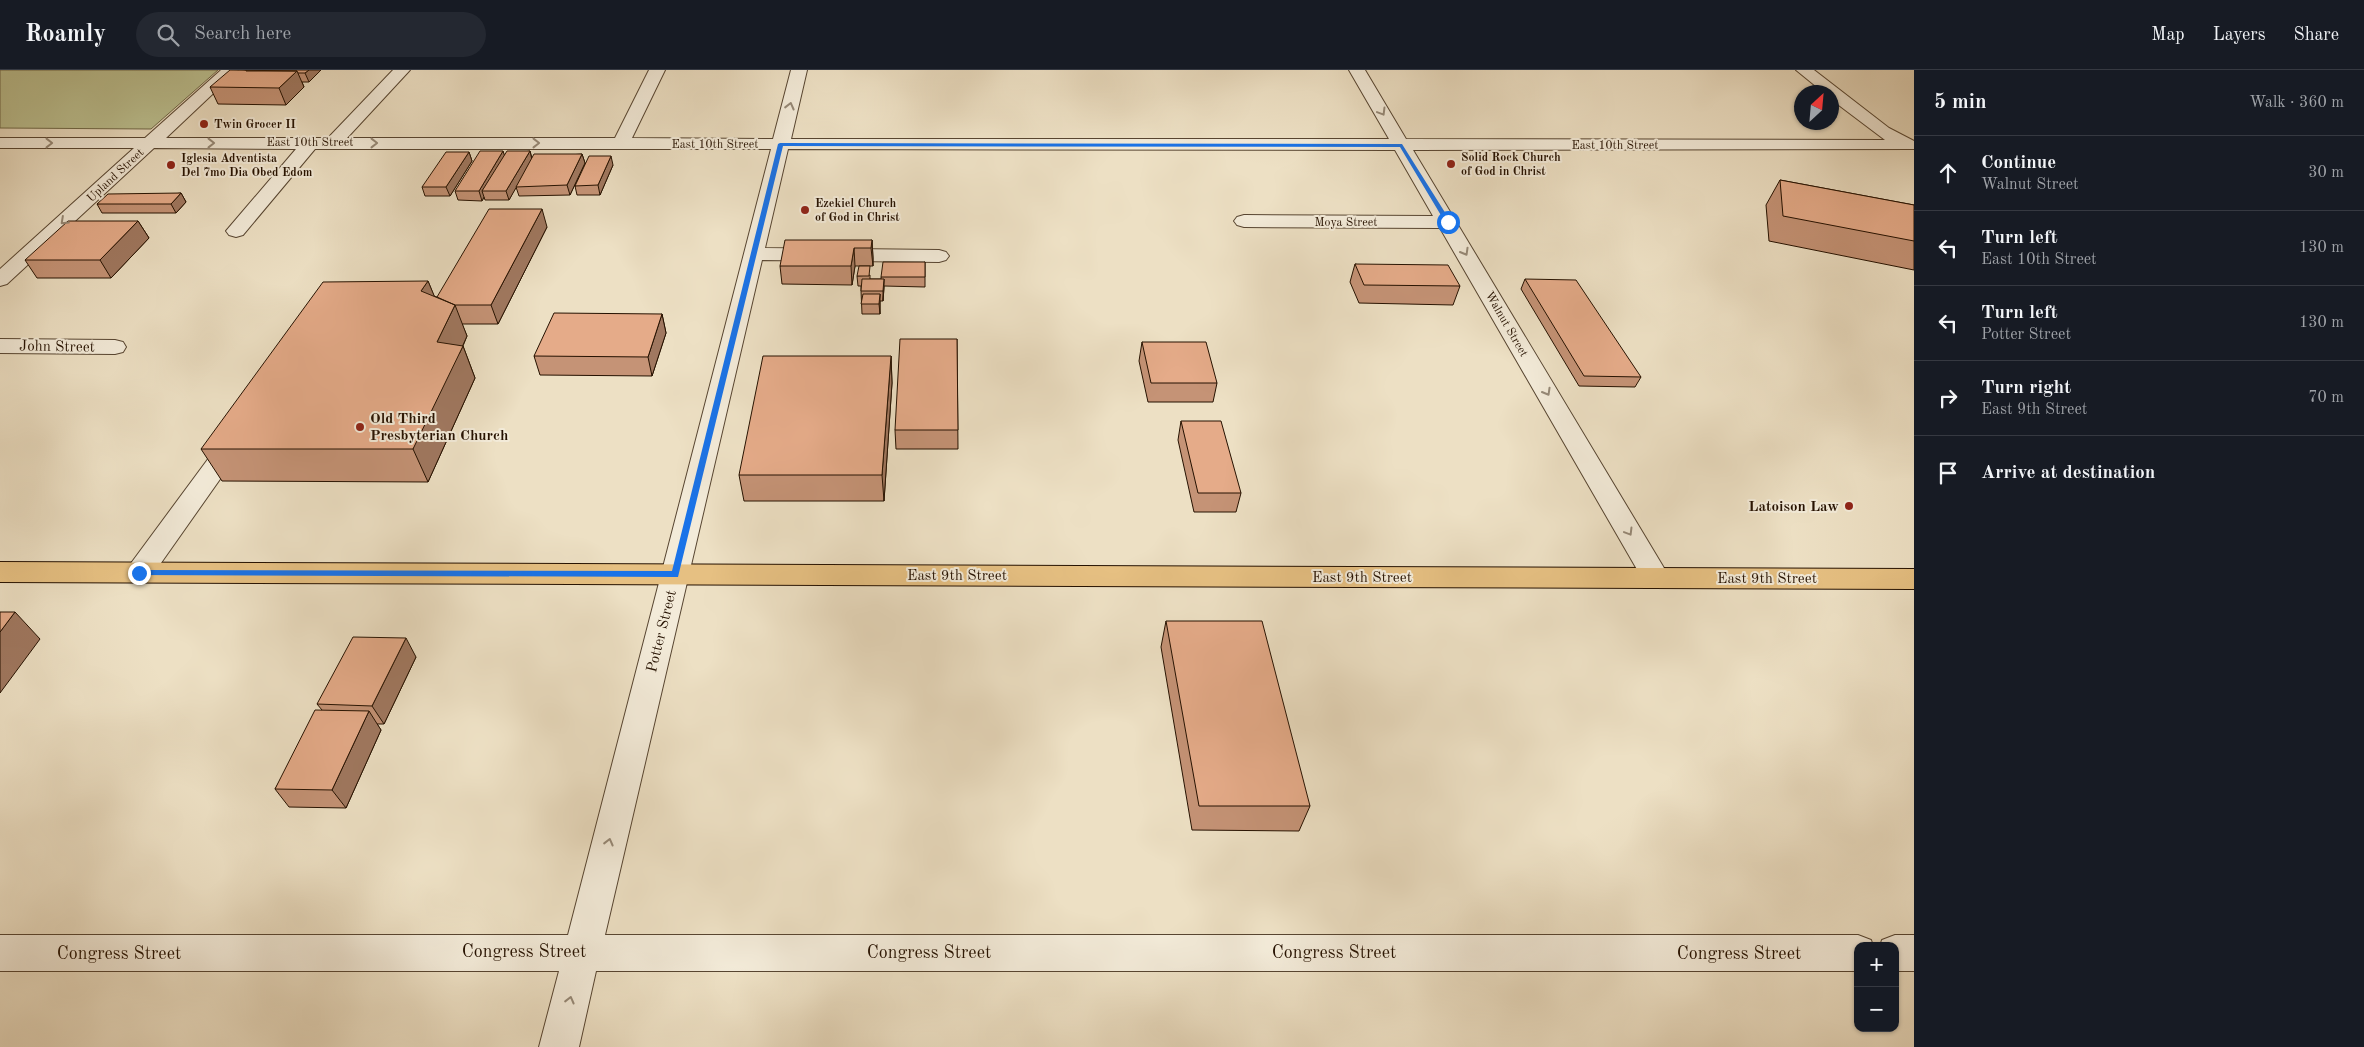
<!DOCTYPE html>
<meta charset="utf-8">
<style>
body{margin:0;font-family:"Old Standard TT",serif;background:#242831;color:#f1f3f6}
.controls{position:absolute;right:15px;bottom:15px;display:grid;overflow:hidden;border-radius:10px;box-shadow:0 1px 4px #0004}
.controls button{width:45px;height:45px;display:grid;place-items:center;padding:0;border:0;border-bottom:1px solid #363941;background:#171b24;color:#f1f3f6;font:25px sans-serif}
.compass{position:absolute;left:1794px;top:15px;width:45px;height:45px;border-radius:50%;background:#171b24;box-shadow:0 1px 4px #0004;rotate:26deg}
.stop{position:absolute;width:15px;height:15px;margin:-11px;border:4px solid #1a73e8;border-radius:50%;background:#fff}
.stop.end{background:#1a73e8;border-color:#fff;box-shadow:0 1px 5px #0008}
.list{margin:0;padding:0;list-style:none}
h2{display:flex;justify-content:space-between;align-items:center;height:65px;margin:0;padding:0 20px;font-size:21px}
h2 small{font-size:16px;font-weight:400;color:#9ea1a6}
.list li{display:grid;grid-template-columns:32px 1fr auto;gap:15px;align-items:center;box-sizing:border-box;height:75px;padding:0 20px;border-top:1px solid #363941}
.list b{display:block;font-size:19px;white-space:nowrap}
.list p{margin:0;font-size:16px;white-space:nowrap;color:#9ea1a6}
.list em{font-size:16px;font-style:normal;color:#9ea1a6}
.icon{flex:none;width:28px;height:28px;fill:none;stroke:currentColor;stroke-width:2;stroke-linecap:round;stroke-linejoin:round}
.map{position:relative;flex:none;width:1914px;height:977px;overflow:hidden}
header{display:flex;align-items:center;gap:30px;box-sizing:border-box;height:70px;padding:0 25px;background:#171b24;border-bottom:1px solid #363941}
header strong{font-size:24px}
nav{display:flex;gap:28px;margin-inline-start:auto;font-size:18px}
.search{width:350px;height:45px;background:#242831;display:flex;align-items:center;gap:12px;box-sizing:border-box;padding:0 18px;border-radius:28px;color:#9ea1a6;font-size:19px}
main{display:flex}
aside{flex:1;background:#171b24}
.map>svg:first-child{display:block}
.green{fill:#bcc191;stroke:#706948}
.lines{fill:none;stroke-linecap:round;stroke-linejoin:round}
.minor-casing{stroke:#574531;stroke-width:2}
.major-casing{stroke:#251100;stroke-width:2}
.minor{fill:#f3ebd9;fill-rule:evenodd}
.major{fill:#e6c082;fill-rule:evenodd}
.wall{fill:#c59376;stroke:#251100}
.shaded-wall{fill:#a07860;stroke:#251100}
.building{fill:#e5ab89;stroke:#251100}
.oneway{stroke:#968977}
.route{fill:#1a73e8}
.poi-dot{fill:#8f2418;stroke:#f3ebd9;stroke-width:2}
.labels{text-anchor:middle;stroke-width:4;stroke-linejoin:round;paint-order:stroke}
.far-poi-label{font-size:12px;font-weight:bold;fill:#251100;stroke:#f3ebd9;text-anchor:start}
.far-street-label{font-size:12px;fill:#251100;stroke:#f3ebd9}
.street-label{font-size:15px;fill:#251100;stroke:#f3ebd9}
.poi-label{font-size:15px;font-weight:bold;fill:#251100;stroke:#f3ebd9;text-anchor:start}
.near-street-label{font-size:18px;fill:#251100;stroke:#f3ebd9}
</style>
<header>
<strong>Roamly</strong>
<div class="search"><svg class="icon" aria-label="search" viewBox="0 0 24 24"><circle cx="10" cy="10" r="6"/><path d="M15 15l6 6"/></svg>Search here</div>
<nav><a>Map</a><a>Layers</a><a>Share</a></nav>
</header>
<main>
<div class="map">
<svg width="1914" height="977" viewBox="0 0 1914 977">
<rect width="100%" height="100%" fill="#ede0c4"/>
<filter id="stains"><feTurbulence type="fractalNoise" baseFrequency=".004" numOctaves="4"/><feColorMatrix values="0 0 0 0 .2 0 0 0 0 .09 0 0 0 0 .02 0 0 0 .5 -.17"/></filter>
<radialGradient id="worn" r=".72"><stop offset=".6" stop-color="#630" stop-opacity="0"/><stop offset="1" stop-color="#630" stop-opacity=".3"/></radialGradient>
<!-- green -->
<path class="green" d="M0 0H218L151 59 0 58Z"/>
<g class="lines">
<!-- minor casing -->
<g class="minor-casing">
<path id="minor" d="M221 0H238L166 68H328L393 0H410L347 68H615L649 0H665L632 68 773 69 791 0H807L791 69H1389L1349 0H1365L1406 69 1885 70 1832 30V22H1823L1796 0H1814L1889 58 1914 71V79L1413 80 1670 508 1666 515 1656 518 1646 515 1440 158 1244 157 1237 155 1234 151 1237 147 1244 145 1433 146 1395 80 788 79 765 178 939 180 946 182 949 186 946 190 939 192 762 190 605 865H1858L1871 870 1873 876H1858V901H596L579 977H539L559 901H0V865H568L771 79H315L243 165 236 167 229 165 226 161 296 79 154 78 7 214 0 216V199L134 78H0V68H145Z
M0 269 115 270 123 272 126 277 123 282 115 284 0 283Z
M237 360 246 362 249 368 149 510 139 513 129 510 125 503 129 496 228 362Z
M1895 865H1914V901H1895V876H1880L1882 870Z"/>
</g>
<!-- major casing -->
<g class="major-casing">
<path id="major" d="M0 492 1914 499V519L0 512Z"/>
</g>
<!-- minor -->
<use href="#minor" class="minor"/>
<!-- major -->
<use href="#major" class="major"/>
</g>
<!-- wall -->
<path class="wall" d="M246 0H321L309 12H302L304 17 286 35 218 34 210 17Z
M503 81 504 85 530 81 532 88 582 84 585 93 570 125 519 126 516 117 509 130H485L484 127 482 131 458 130 455 121Z
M469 82 472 91 450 126H425L422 117Z
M613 95 600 125H577L575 116Z
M1780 110 1914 135V200L1769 171 1766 135Z
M181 123 186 132 176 143H102L97 134Z
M138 151 149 168 111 208H37L25 190Z
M547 157 498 254H462L467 266 463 276 475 308 428 412 222 411 201 379 428 211 434 226 437 227Z
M872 170 873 188V196H855L852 215 782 214 780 196Z
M925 192V217L884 216 883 231H880V244H862L861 221V216H858L857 206 870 205V209H881V207Z
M1355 194 1460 216 1453 235 1359 233 1350 212Z
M1525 209 1641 307 1635 317 1579 316 1521 219Z
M662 244 666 263 652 306 540 305 534 286Z
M957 269 958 379H896L895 360Z
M1142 272 1217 313 1213 332H1148L1139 291Z
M891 286 892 313 884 431H744L739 405Z
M1181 351 1241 423 1236 442H1194L1178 370Z
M1166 551 1310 736 1299 761 1192 760 1161 577Z
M416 587 384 654H377L381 660 346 738 289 737 275 719 322 640 317 634Z"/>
<!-- shaded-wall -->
<path class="shaded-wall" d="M309 0H321L309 12 305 3Z
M297 1 304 17 286 35 279 18Z
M503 81 506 90 482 121 484 127 482 131 479 121Z
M530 81 532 90 509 130 506 121Z
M469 82 472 91 450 126 446 117Z
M582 84 585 93 570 125 567 115Z
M611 86 613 95 600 125 598 115Z
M181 123 186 132 176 143 171 134Z
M542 139 547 157 498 254 491 235Z
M138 151 149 168 111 208 100 190Z
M872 170 873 188V196L871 178Z
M854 178 855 196 852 215 851 196Z
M884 209V218L883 231V221Z
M428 211 438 235 421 221Z
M880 224V244L879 234Z
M455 235 467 266 459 284 463 276 475 308 428 412 413 379 437 272Z
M662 244 666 263 652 306 648 287Z
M891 286 892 313 884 431 882 405Z
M15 542 40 569 0 623V562Z
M406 568 416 587 384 654 372 636Z
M369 641 381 660 346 738 332 720Z"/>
<!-- building -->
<path class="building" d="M230 0 297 1 279 18 210 17Z
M246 0H309L305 3H298L297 1H246Z
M480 81H503L479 121H455Z
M507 81H530L506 121H482Z
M446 82H469L446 117H422Z
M534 84H582L567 115 516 117Z
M589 86H611L598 115 575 116Z
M1780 110 1914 135V171L1783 146Z
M181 123 171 134H97L108 124Z
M489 139H542L491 235H455L437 227Z
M68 151H138L100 190H25Z
M785 170H872L871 178H854L851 196H780Z
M883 192H925V207H881Z
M1355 194 1448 195 1460 216 1364 215Z
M859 196H870L869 206H857Z
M862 209H884L883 221H861Z
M1525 209 1576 210 1641 307 1584 306Z
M428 211 421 221 455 235 437 272 463 276 413 379H201L323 212Z
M863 224H880L879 234H861Z
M554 243 662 244 648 287 534 286Z
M900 269H957L958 360H895Z
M1142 272H1206L1217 313H1151Z
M763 286H891L882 405H739Z
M1181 351H1221L1241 423H1198Z
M0 542H15L0 562Z
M1166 551H1262L1310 736H1199Z
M353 567 406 568 372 636 317 634Z
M315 640 369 641 332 720 275 719Z"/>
<!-- one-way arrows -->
<defs><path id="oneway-chevron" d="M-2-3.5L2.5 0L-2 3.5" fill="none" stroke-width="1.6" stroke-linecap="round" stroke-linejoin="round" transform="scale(1.25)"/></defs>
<g class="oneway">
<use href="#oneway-chevron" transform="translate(790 36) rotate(-76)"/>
<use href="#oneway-chevron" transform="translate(1382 42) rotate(59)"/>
<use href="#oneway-chevron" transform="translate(49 73)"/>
<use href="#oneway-chevron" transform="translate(211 73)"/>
<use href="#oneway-chevron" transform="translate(374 73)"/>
<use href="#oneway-chevron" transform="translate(536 73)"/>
<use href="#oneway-chevron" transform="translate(64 151) rotate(137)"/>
<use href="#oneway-chevron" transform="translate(1465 182) rotate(60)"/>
<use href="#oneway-chevron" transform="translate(1547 322) rotate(60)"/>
<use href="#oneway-chevron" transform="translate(1629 462) rotate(59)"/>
<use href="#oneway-chevron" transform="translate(609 772) rotate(-76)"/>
<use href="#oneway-chevron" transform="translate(570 930) rotate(-76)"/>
</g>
<!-- route -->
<path class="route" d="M780 73 1402 74 1451 152 1448 154 1445 152 1400 77 783 76 678 507 136 505 135 503 139 500 672 501 778 74Z"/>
<!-- markers -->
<g class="poi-dot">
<circle cx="204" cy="54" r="5"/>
<circle cx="1451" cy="94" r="5"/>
<circle cx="171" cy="95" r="5"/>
<circle cx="805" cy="140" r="5"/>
<circle cx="360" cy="357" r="5"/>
<circle cx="1849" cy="436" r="5"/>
</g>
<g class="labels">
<!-- far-poi labels -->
<g class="far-poi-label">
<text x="214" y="58">Twin Grocer II</text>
<text x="1461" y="91">Solid Rock Church<tspan x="1461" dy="14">of God in Christ</tspan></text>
<text x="181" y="92">Iglesia Adventista<tspan x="181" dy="14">Del 7mo Dia Obed Edom</tspan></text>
<text x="815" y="137">Ezekiel Church<tspan x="815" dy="14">of God in Christ</tspan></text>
</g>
<!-- far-street labels -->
<g class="far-street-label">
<text x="310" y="76">East 10th Street</text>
<text x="715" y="78">East 10th Street</text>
<text x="1615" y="79">East 10th Street</text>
<text transform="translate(115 105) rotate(-43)" y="4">Upland Street</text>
<text x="1346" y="156">Moya Street</text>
<text transform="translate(1507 254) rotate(60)" y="4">Walnut Street</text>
</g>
<!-- street labels -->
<g class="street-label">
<text transform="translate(57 276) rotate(1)" y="5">John Street</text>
<text x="957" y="510">East 9th Street</text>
<text x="1362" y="512">East 9th Street</text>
<text x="1767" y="513">East 9th Street</text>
<text transform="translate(661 561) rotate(-76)" y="5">Potter Street</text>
</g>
<!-- poi labels -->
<g class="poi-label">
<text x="370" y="353">Old Third<tspan x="370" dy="17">Presbyterian Church</tspan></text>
<text x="1839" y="441" text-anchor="end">Latoison Law</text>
</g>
<!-- near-street labels -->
<g class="near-street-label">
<text x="524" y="887">Congress Street</text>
<text x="929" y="888">Congress Street</text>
<text x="1334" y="888">Congress Street</text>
<text x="119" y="889">Congress Street</text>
<text x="1739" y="889">Congress Street</text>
</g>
</g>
<rect width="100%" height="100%" filter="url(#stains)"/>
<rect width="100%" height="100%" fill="url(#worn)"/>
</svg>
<div class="controls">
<button>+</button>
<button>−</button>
</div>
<svg class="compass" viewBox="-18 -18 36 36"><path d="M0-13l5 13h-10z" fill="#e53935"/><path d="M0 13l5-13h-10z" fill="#9ea1a6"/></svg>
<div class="stop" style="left:1448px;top:152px"></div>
<div class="stop end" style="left:139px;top:503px"></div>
</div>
<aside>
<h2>5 min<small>Walk · 360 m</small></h2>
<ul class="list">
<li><svg class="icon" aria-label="ahead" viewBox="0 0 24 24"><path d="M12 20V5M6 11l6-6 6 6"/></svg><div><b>Continue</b><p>Walnut Street</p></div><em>30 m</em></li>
<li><svg class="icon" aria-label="left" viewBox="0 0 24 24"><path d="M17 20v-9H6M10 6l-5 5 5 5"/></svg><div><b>Turn left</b><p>East 10th Street</p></div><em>130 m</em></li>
<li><svg class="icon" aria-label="left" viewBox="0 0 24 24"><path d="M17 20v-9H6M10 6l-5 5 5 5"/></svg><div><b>Turn left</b><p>Potter Street</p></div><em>130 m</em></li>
<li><svg class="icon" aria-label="right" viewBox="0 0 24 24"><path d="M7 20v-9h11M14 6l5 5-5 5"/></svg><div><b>Turn right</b><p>East 9th Street</p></div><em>70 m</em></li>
<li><svg class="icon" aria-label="arrive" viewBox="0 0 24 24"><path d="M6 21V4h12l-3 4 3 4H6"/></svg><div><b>Arrive at destination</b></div></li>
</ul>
</aside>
</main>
